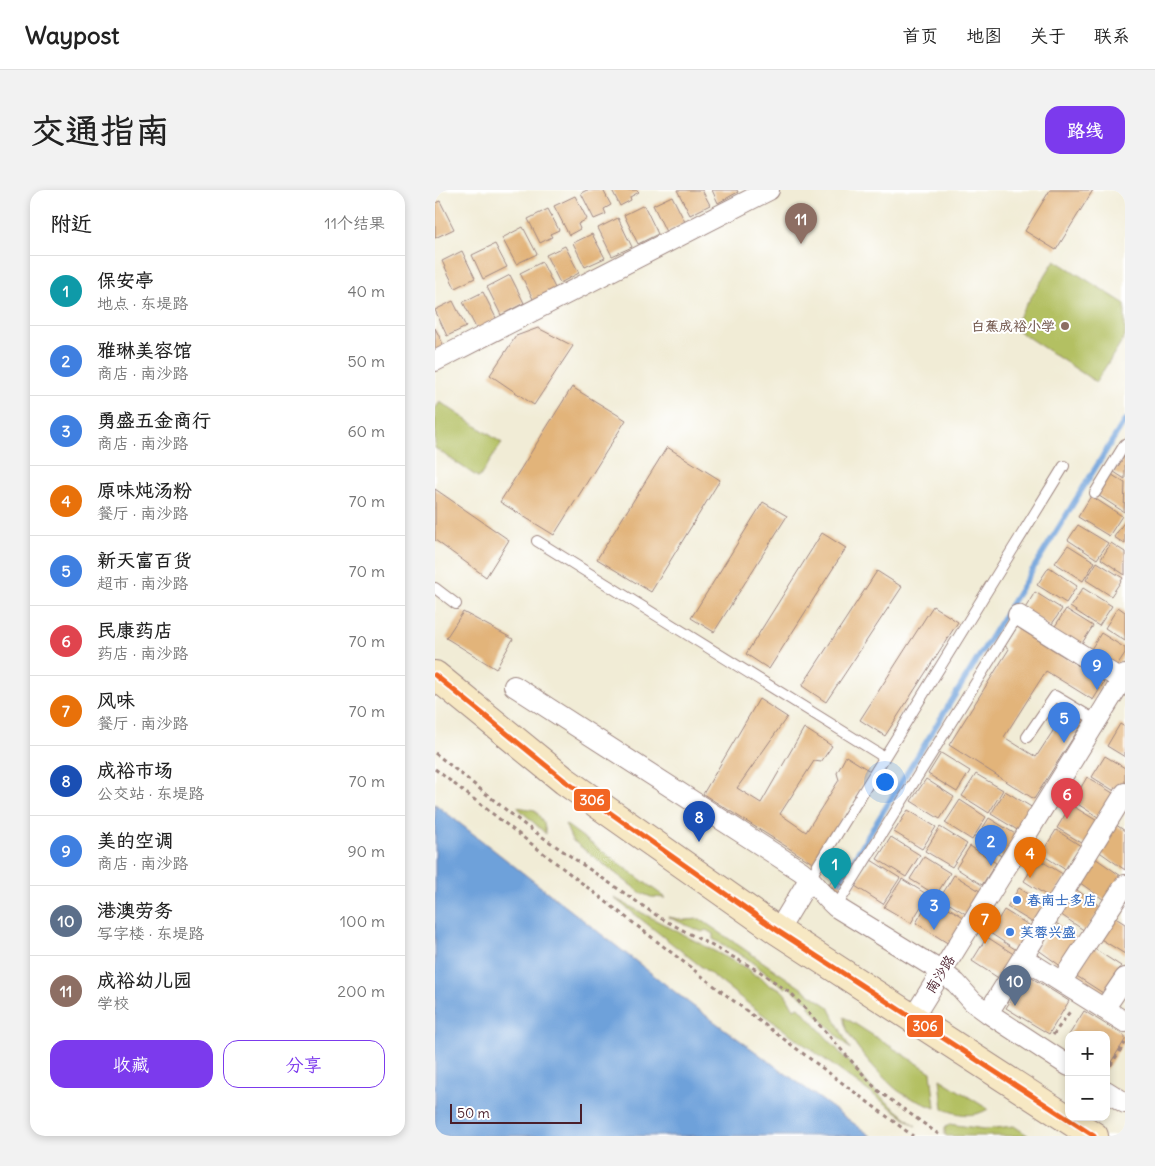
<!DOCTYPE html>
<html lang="zh">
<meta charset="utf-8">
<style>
body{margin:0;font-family:Delius,"LXGW WenKai TC",sans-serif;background:#f2f2f2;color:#222}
.controls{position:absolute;right:15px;bottom:15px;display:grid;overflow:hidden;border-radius:10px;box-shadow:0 2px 8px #0003}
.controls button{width:45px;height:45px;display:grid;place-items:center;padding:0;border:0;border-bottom:1px solid #e0e0e0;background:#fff;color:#222;font:25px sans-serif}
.scale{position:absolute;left:15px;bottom:12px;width:132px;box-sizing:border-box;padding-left:5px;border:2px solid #4a1f2b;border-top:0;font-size:14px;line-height:18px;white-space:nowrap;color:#4a1f2b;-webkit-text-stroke:4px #fff;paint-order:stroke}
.you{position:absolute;left:449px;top:591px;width:18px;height:18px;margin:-12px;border:4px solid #fff;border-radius:50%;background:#1a73e8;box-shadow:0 0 0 8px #1a73e833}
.badge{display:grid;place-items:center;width:32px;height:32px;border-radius:50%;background:#7c3aed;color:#fff;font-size:16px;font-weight:700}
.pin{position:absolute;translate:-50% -41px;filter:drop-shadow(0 1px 2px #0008)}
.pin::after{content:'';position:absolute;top:26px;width:18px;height:15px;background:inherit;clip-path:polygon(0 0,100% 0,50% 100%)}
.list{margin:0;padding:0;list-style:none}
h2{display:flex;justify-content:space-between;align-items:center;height:65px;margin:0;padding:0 20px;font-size:21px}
h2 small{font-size:16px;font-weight:400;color:#767676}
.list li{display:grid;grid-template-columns:32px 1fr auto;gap:15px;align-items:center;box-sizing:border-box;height:70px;padding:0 20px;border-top:1px solid #e0e0e0}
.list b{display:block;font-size:19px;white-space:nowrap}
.list p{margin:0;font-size:16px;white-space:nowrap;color:#767676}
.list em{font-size:16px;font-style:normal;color:#767676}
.actions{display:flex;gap:10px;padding:15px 20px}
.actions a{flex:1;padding:11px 0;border:1px solid #7c3aed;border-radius:15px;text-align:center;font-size:18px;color:#7c3aed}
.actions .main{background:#7c3aed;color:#fff}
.map{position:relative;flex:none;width:690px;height:946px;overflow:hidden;border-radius:15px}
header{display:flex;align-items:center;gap:30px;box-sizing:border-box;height:70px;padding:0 25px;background:#fff;border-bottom:1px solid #e0e0e0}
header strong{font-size:24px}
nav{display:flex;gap:28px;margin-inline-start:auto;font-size:18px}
.intro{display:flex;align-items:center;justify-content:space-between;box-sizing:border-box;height:120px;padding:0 30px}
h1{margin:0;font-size:35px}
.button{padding:12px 22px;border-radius:15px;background:#7c3aed;color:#fff;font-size:18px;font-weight:700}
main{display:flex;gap:30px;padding:0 30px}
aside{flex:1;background:#fff;border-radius:15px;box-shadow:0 2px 8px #0003}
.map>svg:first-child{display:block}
.green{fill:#b3c062;stroke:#7e7046}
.water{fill:#6ea1da;stroke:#5c6082}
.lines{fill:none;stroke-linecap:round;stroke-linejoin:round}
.stream{stroke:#6ea1da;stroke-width:5.5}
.building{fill:#e2b47a}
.service-casing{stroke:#9e8680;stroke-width:12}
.minor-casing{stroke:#9e8680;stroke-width:22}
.secondary-casing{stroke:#9e8680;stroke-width:30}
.path{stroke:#9e8680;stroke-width:3;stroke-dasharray:4 4;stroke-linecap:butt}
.service{stroke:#fff;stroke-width:10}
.minor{stroke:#fff;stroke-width:20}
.secondary{stroke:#f7e8c3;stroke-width:28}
.bus-1-casing{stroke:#fff;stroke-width:9}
.bus-1{stroke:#f26522;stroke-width:5}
.education-dot{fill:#8d6e63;stroke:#fff;stroke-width:2}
.shop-dot{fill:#3f7fe0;stroke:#fff;stroke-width:2}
.labels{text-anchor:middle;stroke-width:4;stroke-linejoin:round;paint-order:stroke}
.education-label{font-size:14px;font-weight:bold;fill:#785e54;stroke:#fff;text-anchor:end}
.shop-label{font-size:14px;font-weight:bold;fill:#366cbe;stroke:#fff;text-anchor:start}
.street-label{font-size:14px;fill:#4a1f2b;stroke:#fff}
.line-badge{stroke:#fff;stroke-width:2}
.badge-label{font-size:14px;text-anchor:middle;font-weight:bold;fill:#fff}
</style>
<header>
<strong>Waypost</strong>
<nav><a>首页</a><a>地图</a><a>关于</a><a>联系</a></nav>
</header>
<div class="intro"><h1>交通指南</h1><a class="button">路线</a></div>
<main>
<aside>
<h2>附近<small>11个结果</small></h2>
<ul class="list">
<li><span class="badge" style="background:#0f9aa8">1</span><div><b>保安亭</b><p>地点 · 东堤路</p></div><em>40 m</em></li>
<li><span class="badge" style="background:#3f7fe0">2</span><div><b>雅琳美容馆</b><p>商店 · 南沙路</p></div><em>50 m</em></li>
<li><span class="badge" style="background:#3f7fe0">3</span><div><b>勇盛五金商行</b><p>商店 · 南沙路</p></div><em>60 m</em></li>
<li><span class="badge" style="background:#e8710a">4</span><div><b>原味炖汤粉</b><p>餐厅 · 南沙路</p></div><em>70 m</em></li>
<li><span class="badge" style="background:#3f7fe0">5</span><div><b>新天富百货</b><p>超市 · 南沙路</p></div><em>70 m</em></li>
<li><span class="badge" style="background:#e0444e">6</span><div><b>民康药店</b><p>药店 · 南沙路</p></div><em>70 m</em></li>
<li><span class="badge" style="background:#e8710a">7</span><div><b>风味</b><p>餐厅 · 南沙路</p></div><em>70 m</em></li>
<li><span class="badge" style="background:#1a4fb4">8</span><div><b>成裕市场</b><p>公交站 · 东堤路</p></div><em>70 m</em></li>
<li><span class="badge" style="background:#3f7fe0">9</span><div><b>美的空调</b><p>商店 · 南沙路</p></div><em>90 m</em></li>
<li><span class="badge" style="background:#5c6f8a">10</span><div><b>港澳劳务</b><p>写字楼 · 东堤路</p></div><em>100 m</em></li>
<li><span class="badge" style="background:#8d6e63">11</span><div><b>成裕幼儿园</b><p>学校</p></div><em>200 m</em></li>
</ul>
<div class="actions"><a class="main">收藏</a><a>分享</a></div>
</aside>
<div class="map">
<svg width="690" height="946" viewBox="0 0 690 946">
<rect width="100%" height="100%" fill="#fff"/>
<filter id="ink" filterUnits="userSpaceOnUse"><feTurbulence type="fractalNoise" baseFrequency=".02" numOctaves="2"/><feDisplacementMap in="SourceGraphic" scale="10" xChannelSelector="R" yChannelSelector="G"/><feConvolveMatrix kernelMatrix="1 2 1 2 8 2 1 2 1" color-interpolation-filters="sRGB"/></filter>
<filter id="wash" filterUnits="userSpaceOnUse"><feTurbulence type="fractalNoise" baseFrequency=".0096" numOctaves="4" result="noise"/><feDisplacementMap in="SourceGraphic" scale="20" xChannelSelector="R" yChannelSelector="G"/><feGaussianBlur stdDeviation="1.12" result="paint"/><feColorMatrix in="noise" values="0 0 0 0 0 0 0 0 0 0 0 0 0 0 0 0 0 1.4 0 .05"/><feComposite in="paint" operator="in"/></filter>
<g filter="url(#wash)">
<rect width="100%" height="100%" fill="#f1ecd6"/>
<!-- green -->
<path class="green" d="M620 70 690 114V146L661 192 577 137Z
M5 212 67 253 44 288 0 258V219Z
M82 617 100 620 109 633 111 644Z
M130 634 231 708 216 707 206 703 137 650Z
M179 708 315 780 317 784 327 788 335 796C349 796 352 808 359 819L364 817 436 897 451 911 481 936 315 815Z
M233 727 250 730 265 729 394 817 415 859 373 816 376 814 353 796 350 798 310 767 278 749V744L271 740 267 742Z
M409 827 496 882 500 918C488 913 473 908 462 900 447 887 407 846 409 827Z
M505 889 553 919C538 928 524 925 508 919Z
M514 934 550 939 579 936 594 946H512L510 945V937L513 936Z"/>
<!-- water -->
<path class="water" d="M0 614 258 816 436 946H0Z"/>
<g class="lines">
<!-- stream -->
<path class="stream" d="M404 693 690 230"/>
</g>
<g id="blocks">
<!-- building -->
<path class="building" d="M152 0H168L176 15 169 19 171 24 159 29 146 3Z
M177 0H202L204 2 195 7 196 10 185 16Z
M242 0H267L275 15 255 25Z
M277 0H302L303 2 283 13Z
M615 0H658L621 60 590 41Z
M140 6 152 29 143 34 145 39 134 45 119 16Z
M237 6 250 32 231 42 218 15Z
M5 11 19 39 0 48V13Z
M209 15 223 44 203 54 189 25Z
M113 19 124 40 115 44 117 47 105 53 93 29Z
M183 28 197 57 177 66 163 38Z
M88 37 102 64 81 74 67 48Z
M157 44 170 68 150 77 138 53Z
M60 54 72 77 48 89 37 65Z
M130 56 144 83 125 93 111 65Z
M27 61 40 88 20 98 7 71Z
M107 72 121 100 99 111 85 83Z
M75 85 89 113 66 125 52 97Z
M48 102 62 130 42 140 28 112Z
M18 111 31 137 12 146 0 120Z
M0 138 9 156 0 161Z
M103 138 138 156 99 215 55 185 81 146Z
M137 197 191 230 119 345 65 312Z
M232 257 285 290 216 402 162 369Z
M690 265V289L679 282Z
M674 283 690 293 689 322 661 304Z
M0 299 74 350 51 387 0 350Z
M656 306 687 326 674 346 643 327Z
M328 312 352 326 279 442 256 428Z
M690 331V354L679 347Z
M643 335 673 353 662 369 633 350Z
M387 343 411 358 334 479 311 464Z
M676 353 690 362V385L666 369Z
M633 355 660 372 648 391 620 373Z
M662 372 688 388 676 406 651 390Z
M614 377 642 396 631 413 602 395Z
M442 381 467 397 391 512 367 496Z
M648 398 677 416 664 436 635 417Z
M600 402 627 419 615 437 589 420Z
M498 416 523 432 450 546 425 530Z
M683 417 690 422V451L670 438Z
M631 419 658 436 644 458 617 441Z
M28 422 78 449 61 479 11 448Z
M582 437 669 492 658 510 611 481 569 547 601 567 631 521 648 532 599 609 514 555 574 459 570 456Z
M666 443 690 458V463L679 480 653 464Z
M324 509 352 527 302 598 326 613 369 538 397 556 386 572 379 571 345 624 371 642 404 590 402 583 411 566 435 581 379 674 268 604Z
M685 534 690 537V567L672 556Z
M506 563 535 581 522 602 493 584Z
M670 566 690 578V594L684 604 657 587Z
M541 584 568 600 554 623 527 606Z
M652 587 681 605 666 629 638 611Z
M491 589 519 607 505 629 476 611Z
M570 601 598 618 584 641 556 624Z
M525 610 551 627 537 650 510 633Z
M636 615 664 632 650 655 622 638Z
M473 620 501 637 487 659 459 642Z
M554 628 582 645 568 667 540 650Z
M677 632 690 641V680L659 658Z
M505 637 532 654 517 677 490 661Z
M621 640 649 658 634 682 606 664Z
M456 647 485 665 471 687 442 669Z
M535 656 561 673 547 695 521 678Z
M657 666 689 688 672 712 641 690Z
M489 667 515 683 501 705 475 689Z
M603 669 631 686 617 709 589 691Z
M436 670 465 688 448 714 420 696Z
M519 685 548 703 534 726 505 708Z
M398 689 410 696 402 709 390 702Z
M467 689 493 705 476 733 449 717Z
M584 698 611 715 600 734 572 717Z
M642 700 667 718 650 741 625 724Z
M496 707 530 728 514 754 481 733Z
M569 720 597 737 583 761 555 743Z
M679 727 690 734V764L664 748Z
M621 733 645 750 627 777 602 759Z
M552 747 580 765 565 789 537 771Z
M658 758 686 776 668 803 640 785Z
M592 785 634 811 614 844 571 818Z
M649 821 690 846V850L671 880V845H634Z"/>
</g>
</g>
<g filter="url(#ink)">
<use href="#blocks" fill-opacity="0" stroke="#9e8680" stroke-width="1"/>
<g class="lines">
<!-- service casing -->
<g class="service-casing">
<path id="service" d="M660 303 690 254
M102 351 449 567
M0 398 21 414
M592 547 620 506 662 531
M375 688 629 276
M401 717 583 425"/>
</g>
<!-- minor casing -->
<g class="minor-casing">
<path id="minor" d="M0 171 334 0
M583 425 690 492
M79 496 366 681C379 691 388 706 401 717L507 782 521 793 538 812 553 823 634 876
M343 741 375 688
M588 768 690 832
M626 792 690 695
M669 819 690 788
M553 823 690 603
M478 828 690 485
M671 901 690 913"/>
</g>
<!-- secondary casing -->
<g class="secondary-casing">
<path id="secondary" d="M0 485 130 591 343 741 659 946"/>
</g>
<!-- path -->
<path class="path" d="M0 563 90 635 227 729 324 781 358 805 442 900 506 946
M0 579 322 829 478 946
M618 845 636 820
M671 882 690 853"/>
<!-- service -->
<use href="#service" class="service"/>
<!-- minor -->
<use href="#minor" class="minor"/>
<!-- secondary -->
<use href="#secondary" class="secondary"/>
<!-- bus-1 casing -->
<g class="bus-1-casing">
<path id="bus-1" d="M0 485 130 591 343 741 659 946"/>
</g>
<!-- bus-1 -->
<use href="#bus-1" class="bus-1"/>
</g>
</g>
<!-- markers -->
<circle class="education-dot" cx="630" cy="136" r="5"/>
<g class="shop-dot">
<circle cx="582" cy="710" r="5"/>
<circle cx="575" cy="742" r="5"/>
</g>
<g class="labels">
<!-- education labels -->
<g class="education-label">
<text x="620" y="141">白蕉成裕小学</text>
</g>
<!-- shop labels -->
<g class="shop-label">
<text x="592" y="715">春南士多店</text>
<text x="585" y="747">芙蓉兴盛</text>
</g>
<!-- street labels -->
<g class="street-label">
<text transform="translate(505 784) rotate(-58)" y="5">南沙路</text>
</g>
</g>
<g class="line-badge">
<rect x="138" y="598" width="38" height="24" rx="5" fill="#f26522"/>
<rect x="471" y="824" width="38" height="24" rx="5" fill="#f26522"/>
</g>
<g class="badge-label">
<text x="157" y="615">306</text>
<text x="490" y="841">306</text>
</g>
</svg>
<div class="controls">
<button>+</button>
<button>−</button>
</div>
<div class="scale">50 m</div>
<div class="you"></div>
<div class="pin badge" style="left:400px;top:699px;background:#0f9aa8">1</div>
<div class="pin badge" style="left:556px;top:676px;background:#3f7fe0">2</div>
<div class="pin badge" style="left:499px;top:740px;background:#3f7fe0">3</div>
<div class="pin badge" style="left:595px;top:688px;background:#e8710a">4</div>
<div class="pin badge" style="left:629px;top:553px;background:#3f7fe0">5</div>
<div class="pin badge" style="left:632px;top:629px;background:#e0444e">6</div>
<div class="pin badge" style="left:550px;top:754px;background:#e8710a">7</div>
<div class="pin badge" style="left:264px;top:652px;background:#1a4fb4">8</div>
<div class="pin badge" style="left:662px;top:500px;background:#3f7fe0">9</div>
<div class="pin badge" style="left:580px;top:816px;background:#5c6f8a">10</div>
<div class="pin badge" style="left:366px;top:54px;background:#8d6e63">11</div>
</div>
</main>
